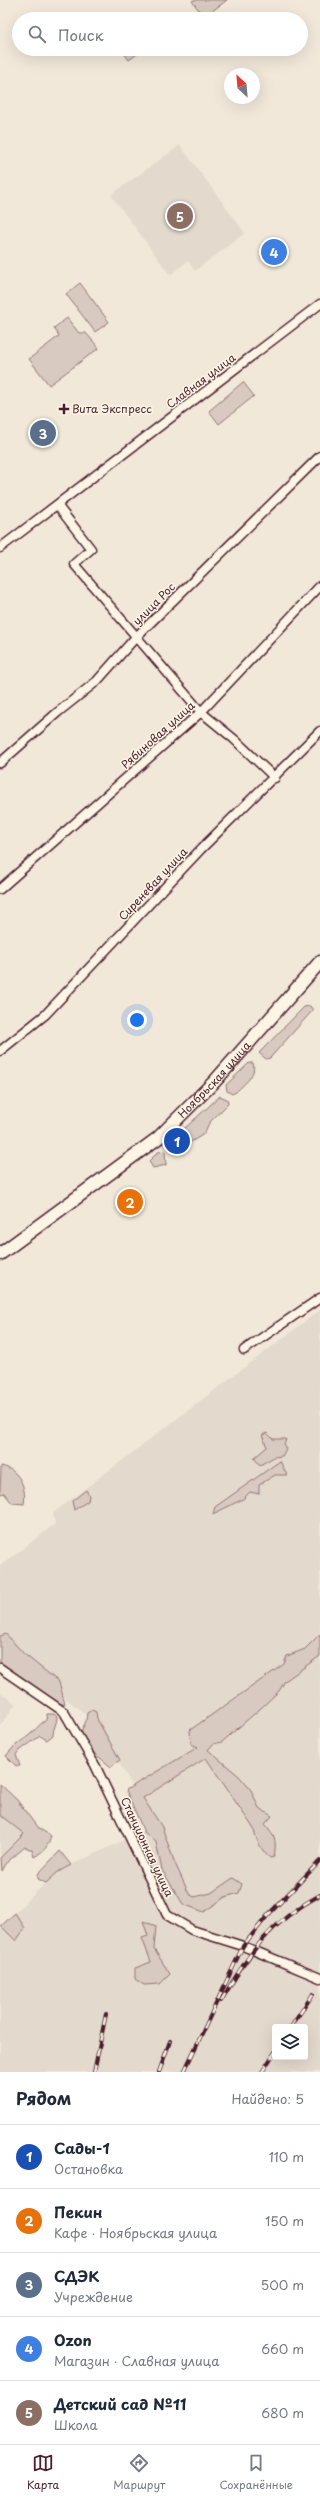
<!DOCTYPE html>
<html lang="ru">
<meta charset="utf-8">
<style>
body{margin:0;font-family:"Playpen Sans",sans-serif;background:#f2f2f3;color:#1f2937}
.controls{position:absolute;right:12px;bottom:12px;display:grid;overflow:hidden;border-radius:4px;box-shadow:0 4px 16px #0002}
.controls button{width:36px;height:36px;display:grid;place-items:center;padding:0;border:0;border-bottom:1px solid #e0e1e3;background:#fff;color:#1f2937;font:20px sans-serif}
.compass{position:absolute;left:224px;top:68px;width:36px;height:36px;border-radius:50%;background:#fff;box-shadow:0 4px 16px #0002;rotate:334deg}
.you{position:absolute;left:137px;top:1020px;width:14px;height:14px;margin:-10px;border:3px solid #fff;border-radius:50%;background:#1a73e8;box-shadow:0 0 0 6px #1a73e833}
.badge{display:grid;place-items:center;width:26px;height:26px;border-radius:50%;background:#4a1f2b;color:#fff;font-size:13px;font-weight:700}
.pin{position:absolute;translate:-50% -50%;border:2px solid #fff;box-shadow:0 1px 4px #0006}
.list{margin:0;padding:0;list-style:none}
h2{display:flex;justify-content:space-between;align-items:center;height:52px;margin:0;padding:0 16px;font-size:17px}
h2 small{font-size:13px;font-weight:400;color:#747a83}
.list li{display:grid;grid-template-columns:26px 1fr auto;gap:12px;align-items:center;box-sizing:border-box;height:64px;padding:0 16px;border-top:1px solid #e0e1e3}
.list b{display:block;font-size:15px;white-space:nowrap}
.list p{margin:0;font-size:13px;white-space:nowrap;color:#747a83}
.list em{font-size:13px;font-style:normal;color:#747a83}
.icon{flex:none;width:22px;height:22px;fill:none;stroke:currentColor;stroke-width:2;stroke-linecap:round;stroke-linejoin:round}
.map{position:relative;flex:none;width:320px;height:2072px;overflow:hidden}
.search{position:absolute;background:#fff;box-shadow:0 4px 16px #0002;left:12px;right:12px;top:12px;height:44px;display:flex;align-items:center;gap:10px;box-sizing:border-box;padding:0 14px;border-radius:22px;color:#747a83;font-size:15px}
.sheet{height:372px;background:#fff}
nav{display:flex;justify-content:space-around;align-items:center;box-sizing:border-box;height:56px;border-top:1px solid #e0e1e3;background:#fff;font-size:11px;color:#747a83}
nav a{display:grid;justify-items:center;gap:2px}
nav .on{color:#4a1f2b}
.map>svg:first-child{display:block}
.built{fill:#e4d9cd;fill-rule:evenodd}
.green{fill:#d8cac0;stroke:#917476}
.lines{fill:none;stroke-linecap:round;stroke-linejoin:round}
.minor-casing{stroke:#4a1f2b;stroke-width:11}
.highway-casing{stroke:#4a1f2b;stroke-width:15}
.minor{stroke:#fcf5e5;stroke-width:8}
.highway{stroke:#fcf5e5;stroke-width:12}
.rail-casing{stroke:#4a1f2b;stroke-width:4}
.rail{stroke:#fcf5e5;stroke-width:2.5;stroke-dasharray:8;stroke-linecap:butt}
.poi-dot{fill:#4a1f2b;stroke:#fcf5e5;stroke-width:1.5}
.labels{text-anchor:middle;stroke-width:3;stroke-linejoin:round;paint-order:stroke}
.street-label{font-size:11px;fill:#4a1f2b;stroke:#fcf5e5}
.poi-label{font-size:11px;fill:#4a1f2b;stroke:#fcf5e5;text-anchor:start}
</style>
<div class="map">
<svg width="320" height="2072" viewBox="0 0 320 2072">
<rect width="100%" height="100%" fill="#f1e8da"/>
<filter id="ink" filterUnits="userSpaceOnUse"><feTurbulence type="fractalNoise" baseFrequency=".025" numOctaves="2"/><feDisplacementMap in="SourceGraphic" scale="8" xChannelSelector="R" yChannelSelector="G"/><feConvolveMatrix kernelMatrix="1 2 1 2 8 2 1 2 1" color-interpolation-filters="sRGB"/></filter>
<g filter="url(#ink)">
<!-- built -->
<path class="built" d="M180 145 245 233 195 271 188 261 170 275 111 195Z
M320 1310V2072H0V1927L58 1871 150 1828 129 1780 95 1722 0 1645V1566L55 1524 53 1513ZM275 2027H305V2057H275Z
M0 1692 16 1704 0 1726Z
M0 1809 24 1834 0 1858Z"/>
<!-- green -->
<path class="green" d="M194 0H227L204 17 192 1Z
M121 49H144L129 60Z
M80 283 109 322 95 332 66 294Z
M67 318 79 333H86L99 348 49 385 29 359 59 336 54 328Z
M243 382 254 396 219 424 209 411Z
M310 1006 313 1010 270 1058 266 1059 259 1053 304 1007Z
M249 1063H253C257 1075 244 1084 236 1092L232 1094 227 1091 226 1085Z
M220 1096 227 1099 228 1104 209 1123 204 1134 181 1148H173L172 1140Z
M165 1151 166 1165 153 1168 149 1161 158 1152Z
M267 1433 273 1439H286L284 1445 286 1449 282 1456 274 1457 260 1465 254 1458 267 1447 262 1435Z
M280 1461 287 1475H275L259 1485V1494L250 1492 243 1499 213 1514 215 1507Z
M1 1466C19 1469 27 1488 24 1504L12 1503 4 1493 0 1494Z
M86 1490 89 1495 88 1501 74 1510 72 1501Z
M6 1634 24 1654 59 1682 65 1704H60L0 1662V1636Z
M320 1634V1656L285 1681 279 1691 261 1708 222 1742 213 1744 208 1750 239 1776 251 1790 259 1808 272 1816 265 1824C275 1836 277 1841 274 1857L270 1858C262 1852 255 1838 254 1829L206 1758 143 1798 162 1827 174 1861 189 1894 194 1897 211 1893 233 1878 242 1884 239 1893 225 1897 204 1912 183 1904 162 1870 156 1842 144 1832 126 1790 198 1747 191 1744 190 1730 284 1664 287 1656 305 1649Z
M92 1710 96 1712 97 1719 120 1760 111 1767 94 1753 81 1732 86 1721 87 1713Z
M47 1714H54L57 1717C57 1724 53 1728 53 1735L47 1740 40 1736 18 1752 16 1755 20 1766H16L6 1756C13 1747 18 1743 27 1737 34 1732 38 1725 46 1720Z
M0 1784 17 1800 37 1827 51 1836C49 1846 43 1852 34 1857L32 1850 25 1847 5 1864 1 1871 0 1858 24 1834 0 1815Z
M60 1851 71 1865 58 1872 46 1883 38 1879V1874Z
M15 1913 25 1928 16 1941 1 1926Z
M143 1921 156 1926 154 1949 170 1974 160 1984 144 1985 135 1979V1968L151 1962 142 1938 148 1936Z"/>
<g class="lines">
<!-- minor casing -->
<g class="minor-casing">
<path id="minor" d="M57 505 91 549 74 564 201 712 234 739 275 778
M0 548 320 304
M0 763 58 712 97 681 136 637 320 456
M0 889 201 712 320 586
M0 1051 45 1015 201 849 320 731
M244 1350 320 1298
M0 1668 64 1712 95 1765 167 1915 192 1930 243 1946 320 1978"/>
</g>
<!-- highway casing -->
<g class="highway-casing">
<g id="highway">
<path id="s1" d="M0 1254 158 1138 215 1081 320 962"/>
</g>
</g>
<!-- minor -->
<use href="#minor" class="minor"/>
<!-- highway -->
<use href="#highway" class="highway"/>
<!-- rail casing -->
<g class="rail-casing">
<path id="rail" d="M221 2001C249 1953 270 1922 320 1895
M291 2027 313 1994
M94 2072 106 2014
M159 2072 170 2041
M184 2072 243 1946 268 1915 320 1861
M262 2072 275 2052"/>
</g>
<!-- rail -->
<use href="#rail" class="rail"/>
</g>
</g>
<!-- markers -->
<path class="poi-dot" d="M62 403h4v4h4v4h-4v4h-4v-4h-4v-4h4z"/>
<g class="labels">
<!-- street labels -->
<g class="street-label">
<text transform="translate(201 381) rotate(-37)" y="4">Славная улица</text>
<text transform="translate(154 604) rotate(-45)" y="4">улица Рос</text>
<text transform="translate(158 735) rotate(-42)" y="4">Рябиновая улица</text>
<text transform="translate(153 884) rotate(-47)" y="4">Сиреневая улица</text>
<text dy="4" stroke="none"><textPath href="#s1" startOffset="277">Ноябрьская улица</textPath></text>
<text transform="translate(147 1847) rotate(65)" y="4">Станционная улица</text>
</g>
<!-- poi labels -->
<g class="poi-label">
<text x="72" y="413">Вита Экспресс</text>
</g>
</g>
</svg>
<div class="controls">
<button><svg class="icon" aria-label="layers" viewBox="0 0 24 24"><path d="M12 4l9 5-9 5-9-5zM3 14l9 5 9-5"/></svg></button>
</div>
<svg class="compass" viewBox="-18 -18 36 36"><path d="M0-13l5 13h-10z" fill="#e53935"/><path d="M0 13l5-13h-10z" fill="#747a83"/></svg>
<div class="you"></div>
<div class="pin badge" style="left:177px;top:1141px;background:#1a4fb4">1</div>
<div class="pin badge" style="left:130px;top:1202px;background:#e8710a">2</div>
<div class="pin badge" style="left:43px;top:433px;background:#5c6f8a">3</div>
<div class="pin badge" style="left:274px;top:252px;background:#3f7fe0">4</div>
<div class="pin badge" style="left:180px;top:216px;background:#8d6e63">5</div>
<div class="search"><svg class="icon" aria-label="search" viewBox="0 0 24 24"><circle cx="10" cy="10" r="6"/><path d="M15 15l6 6"/></svg>Поиск</div>
</div>
<section class="sheet">
<h2>Рядом<small>Найдено: 5</small></h2>
<ul class="list">
<li><span class="badge" style="background:#1a4fb4">1</span><div><b>Сады-1</b><p>Остановка</p></div><em>110 m</em></li>
<li><span class="badge" style="background:#e8710a">2</span><div><b>Пекин</b><p>Кафе · Ноябрьская улица</p></div><em>150 m</em></li>
<li><span class="badge" style="background:#5c6f8a">3</span><div><b>СДЭК</b><p>Учреждение</p></div><em>500 m</em></li>
<li><span class="badge" style="background:#3f7fe0">4</span><div><b>Ozon</b><p>Магазин · Славная улица</p></div><em>660 m</em></li>
<li><span class="badge" style="background:#8d6e63">5</span><div><b>Детский сад №11</b><p>Школа</p></div><em>680 m</em></li>
</ul>
</section>
<nav>
<a class="on"><svg class="icon" aria-label="map" viewBox="0 0 24 24"><path d="M3 6l6-2 6 2 6-2v14l-6 2-6-2-6 2zM9 4v14M15 6v14"/></svg>Карта</a>
<a><svg class="icon" aria-label="directions" viewBox="0 0 24 24"><path d="M12 3l9 9-9 9-9-9zM9 14v-3h6M13 9l2 2-2 2"/></svg>Маршрут</a>
<a><svg class="icon" aria-label="saved" viewBox="0 0 24 24"><path d="M7 4h10v16l-5-4-5 4z"/></svg>Сохранённые</a>
</nav>
